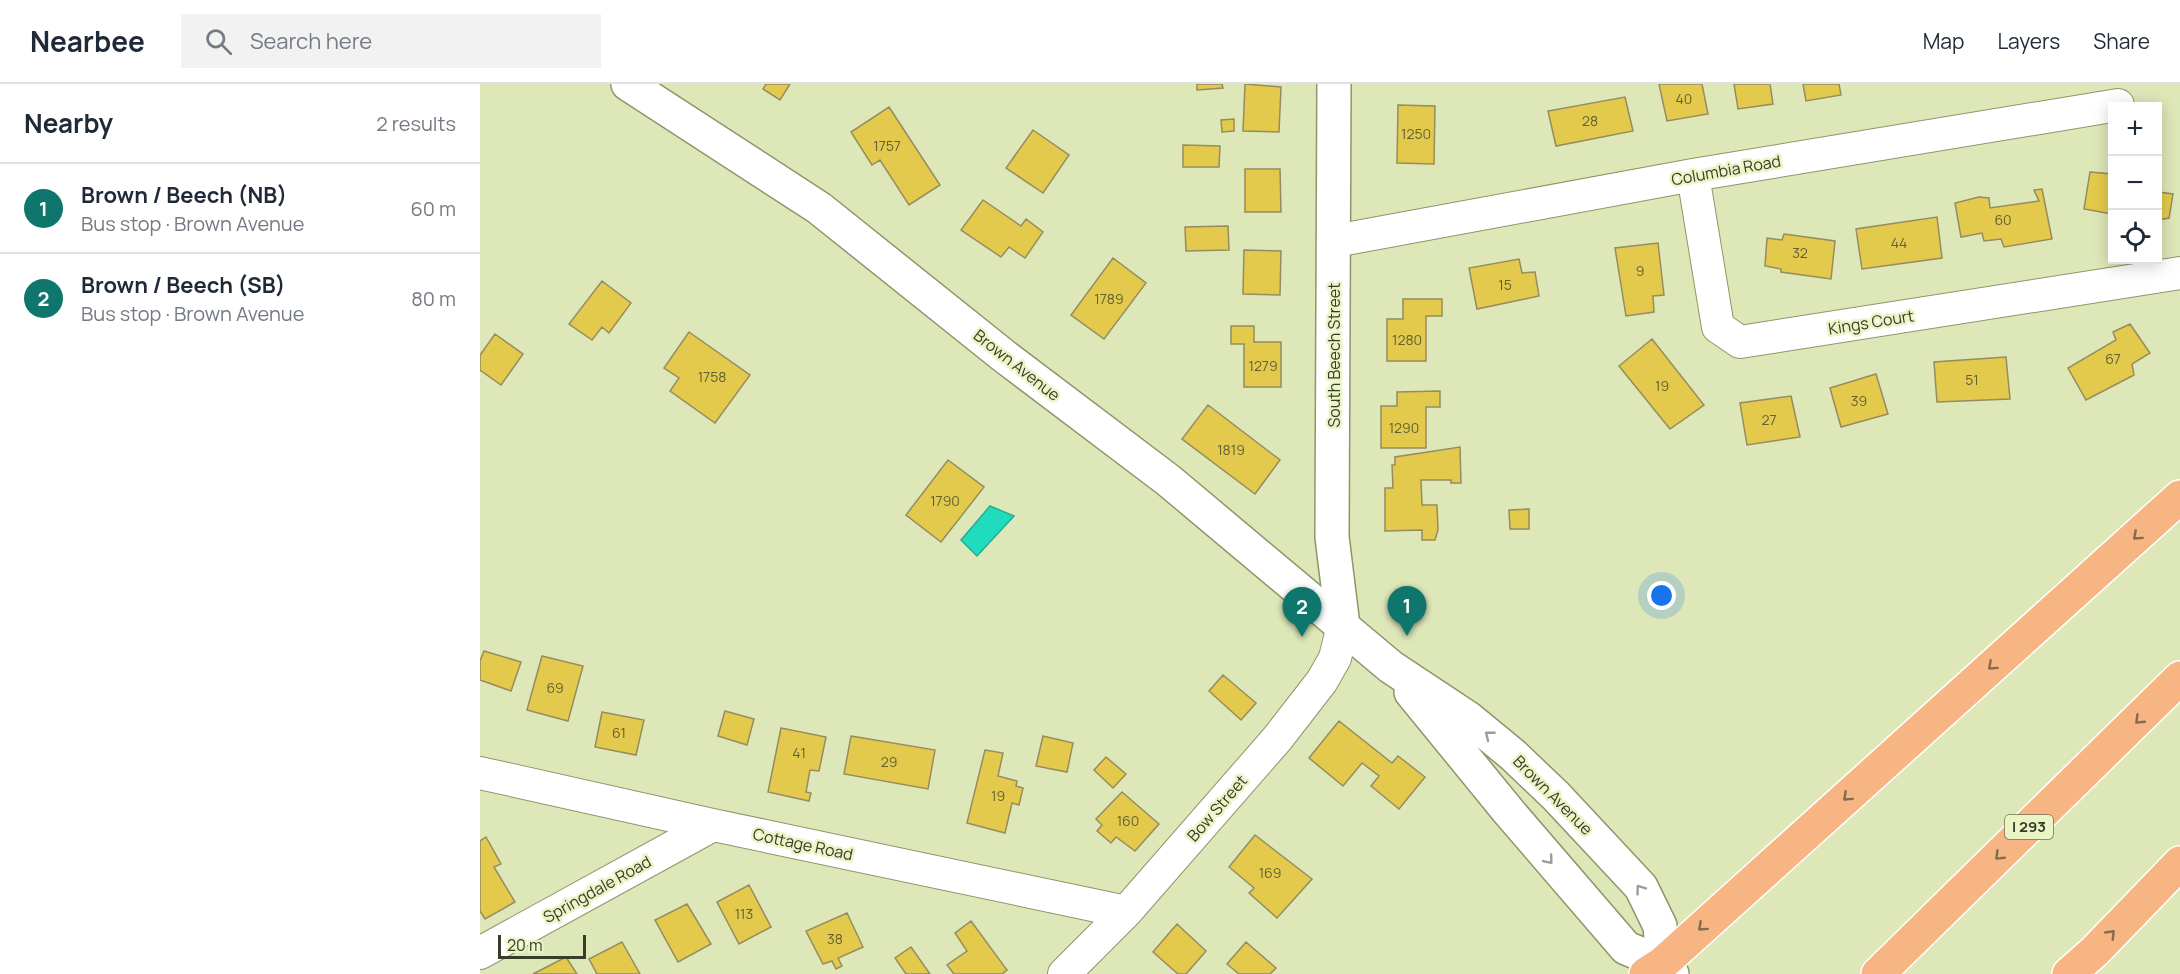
<!DOCTYPE html>
<meta charset="utf-8">
<style>
body{margin:0;font-family:Manrope,sans-serif;background:#f2f2f3;color:#1f2937}
.controls{position:absolute;right:18px;top:18px;display:grid;overflow:hidden;border-radius:0px;box-shadow:0 3px 15px #0003}
.controls button{width:54px;height:54px;display:grid;place-items:center;padding:0;border:0;border-bottom:2px solid #e0e1e3;background:#fff;color:#1f2937;font:30px sans-serif}
.scale{position:absolute;left:18px;bottom:15px;width:88px;box-sizing:border-box;padding-left:6px;border:3px solid #383c2a;border-top:0;font-size:16px;line-height:21px;white-space:nowrap;color:#383c2a;-webkit-text-stroke:4px #eaf4c5;paint-order:stroke}
.you{position:absolute;left:1182px;top:512px;width:21px;height:21px;margin:-15px;border:4px solid #fff;border-radius:50%;background:#1a73e8;box-shadow:0 0 0 9px #1a73e833}
.badge{display:grid;place-items:center;width:39px;height:39px;border-radius:50%;background:#0f766e;color:#fff;font-size:20px;font-weight:700}
.pin{position:absolute;translate:-50% -50px;filter:drop-shadow(0 2px 3px #0008)}
.pin::after{content:'';position:absolute;top:32px;width:21px;height:18px;background:inherit;clip-path:polygon(0 0,100% 0,50% 100%)}
.list{margin:0;padding:0;list-style:none}
h2{display:flex;justify-content:space-between;align-items:center;height:78px;margin:0;padding:0 24px;font-size:26px}
h2 small{font-size:20px;font-weight:400;color:#747a83}
.list li{display:grid;grid-template-columns:39px 1fr auto;gap:18px;align-items:center;box-sizing:border-box;height:90px;padding:0 24px;border-top:2px solid #e0e1e3}
.list b{display:block;font-size:22px;white-space:nowrap}
.list p{margin:0;font-size:20px;white-space:nowrap;color:#747a83}
.list em{font-size:20px;font-style:normal;color:#747a83}
.icon{flex:none;width:33px;height:33px;fill:none;stroke:currentColor;stroke-width:2;stroke-linecap:round;stroke-linejoin:round}
.map{position:relative;flex:none;width:1700px;height:890px;overflow:hidden}
header{display:flex;align-items:center;gap:36px;box-sizing:border-box;height:84px;padding:0 30px;background:#fff;border-bottom:2px solid #e0e1e3}
header strong{font-size:28px}
nav{display:flex;gap:33px;margin-inline-start:auto;font-size:21px}
.search{width:420px;height:54px;background:#f2f2f3;display:flex;align-items:center;gap:15px;box-sizing:border-box;padding:0 21px;border-radius:0px;color:#747a83;font-size:22px}
main{display:flex}
aside{flex:1;background:#fff}
.map>svg:first-child{display:block}
.water{fill:#1fdcbe;stroke:#26ac92;stroke-width:1.5}
.building{fill:#e3ca4d;stroke:#958c60;stroke-width:1.5}
.lines{fill:none;stroke-linecap:round;stroke-linejoin:round}
.minor-casing{stroke:#8d966a;stroke-width:34}
.tertiary-casing{stroke:#8d966a;stroke-width:36}
.secondary-casing{stroke:#8d966a;stroke-width:36}
.motorway-casing{stroke:#fff;stroke-width:36}
.minor{stroke:#fff;stroke-width:32}
.tertiary{stroke:#fff;stroke-width:33}
.secondary{stroke:#fff;stroke-width:33}
.motorway{stroke:#f7b584;stroke-width:33}
.oneway{stroke:#846c4e}
.oneway2{stroke:#9c9e94}
.labels{text-anchor:middle;stroke-width:5;stroke-linejoin:round;paint-order:stroke}
.number-label{font-size:14px;fill:#636033}
.shield{fill:#eaf4c5;stroke:#6d7358;stroke-width:1.5}
.shield-label{font-size:15px;font-weight:bold;fill:#383c2a}
.street-label{font-size:16px;fill:#383c2a;stroke:#eaf4c5}
</style>
<header>
<strong>Nearbee</strong>
<div class="search"><svg class="icon" aria-label="search" viewBox="0 0 24 24"><circle cx="10" cy="10" r="6"/><path d="M15 15l6 6"/></svg>Search here</div>
<nav><a>Map</a><a>Layers</a><a>Share</a></nav>
</header>
<main>
<aside>
<h2>Nearby<small>2 results</small></h2>
<ul class="list">
<li><span class="badge">1</span><div><b>Brown / Beech (NB)</b><p>Bus stop · Brown Avenue</p></div><em>60 m</em></li>
<li><span class="badge">2</span><div><b>Brown / Beech (SB)</b><p>Bus stop · Brown Avenue</p></div><em>80 m</em></li>
</ul>
</aside>
<div class="map">
<svg width="1700" height="890" viewBox="0 0 1700 890">
<rect width="100%" height="100%" fill="#dde7b8"/>
<!-- water -->
<path class="water" d="M510 422 534 432 497 472 481 456Z"/>
<!-- building -->
<path class="building" d="M286 0H310L300 16 283 5Z
M717 0H742L743 4 717 6Z
M765 0 801 3 799 48 763 47Z
M1179 0H1222L1228 30 1187 37Z
M1254 0H1290L1293 20 1258 25Z
M1323 0H1359L1361 11 1326 17Z
M1145 13 1153 47 1076 62 1068 27Z
M918 21 955 22 954 80 917 79Z
M409 23 460 101 429 121 400 76 392 81 371 48Z
M754 35V47L742 48 741 36Z
M553 46 589 71 563 109 526 84Z
M703 61 740 62 739 83H703Z
M765 85H800L801 128H765Z
M1610 88 1632 90V130L1604 125Z
M1678 96 1679 108 1693 110 1689 134 1678 136Z
M1562 105 1572 155 1524 163 1521 155 1504 157 1502 149 1481 153 1475 119 1499 113 1509 114 1510 124 1559 117 1554 106Z
M503 116 541 142 546 135 563 148 545 174 529 163 521 173 481 146Z
M1457 133 1462 174 1382 185 1376 145Z
M748 142 749 166 706 167 705 143Z
M1304 150 1355 157 1351 195 1301 188V185L1285 182 1287 154 1302 156Z
M1178 159 1184 211 1173 212 1174 228 1146 232 1135 164Z
M764 166 801 167 800 211 763 210Z
M633 174 666 199 624 255 591 231Z
M1039 175 1042 189 1055 188 1059 212 997 225 989 184Z
M122 197 151 219 129 249 122 243 112 256 89 240Z
M923 215H962V232H946V277H907V235H923Z
M1650 240 1670 269 1652 280 1654 291 1606 316 1588 284 1636 256 1633 248Z
M751 242H774V258H801V303H764V260H751Z
M209 248 270 291 235 339 190 307 199 294 184 284Z
M15 250 43 270 21 301 0 286V271Z
M1172 255 1224 321 1190 345 1139 282Z
M1526 273 1530 315 1457 318 1454 278Z
M1396 290 1408 330 1361 343 1350 304Z
M960 307V323H946V364H901V322H917V308Z
M1311 312 1320 353 1267 361 1260 319Z
M728 321 800 376 775 410 702 355Z
M980 363 981 399H971V396H941L942 421H957L958 446 955 456H942V446L905 447V404H913L912 381H915V373Z
M468 376 504 403 461 458 426 431Z
M1049 425V445H1030L1029 426Z
M4 567 41 578 31 607 0 596V577Z
M62 572 103 582 88 637 47 626Z
M743 591 776 619 761 636 729 607Z
M245 627 274 635 267 661 238 652Z
M122 628 164 636 156 671 115 663Z
M859 637 912 679 918 672 945 693 919 725 891 702 899 692 882 679 863 702 829 674Z
M301 644 346 653 339 687 330 686 326 708 331 709 329 717 288 708Z
M371 652 455 666 448 705 364 690Z
M563 652 593 659 587 688 556 682Z
M505 666 523 669 518 692 537 697 536 702 543 704 539 721 532 719 525 749 487 739Z
M626 673 646 690 633 704 614 686Z
M642 708 679 740 655 767 636 753 631 759 617 747 622 741 616 735Z
M775 751 832 795 797 834 769 809 774 804 749 783Z
M6 753 21 780 14 783 35 818 5 835 0 827V757Z
M269 801 291 843 259 860 237 818Z
M207 820 231 860 198 878 175 836Z
M367 829 383 863 358 874 362 882 356 885 352 877 343 880 326 847Z
M491 837 527 886 522 890H474L467 881 487 867 475 849Z
M697 840 726 867 706 890H698L673 868Z
M142 858 160 890H117L109 875Z
M766 858 796 884 790 890H759L747 880Z
M431 863 450 890H426L415 874Z
M86 873 97 890H53Z"/>
<g class="lines">
<!-- minor casing -->
<g class="minor-casing">
<path id="minor" d="M1213 91 1238 243 1260 258 1700 189
M855 157 1213 91 1638 21
M0 689 233 741 646 828
M0 869 233 741
M584 890 646 828 797 655 842 597 855 574 863 542"/>
</g>
<!-- tertiary casing -->
<g class="tertiary-casing">
<path id="tertiary" d="M854 0 852 453 863 542"/>
</g>
<!-- secondary casing -->
<g class="secondary-casing">
<path id="secondary" d="M148 0 339 124 524 272 688 396 911 583 988 634 1033 671 1076 712 1161 803 1180 842 1183 879
M931 608 1029 728 1146 864 1183 879 1192 890"/>
</g>
<!-- motorway casing -->
<g class="motorway-casing">
<path id="motorway" d="M1166 890 1183 879 1700 413
M1398 890 1700 594
M1589 890 1615 867 1700 779"/>
</g>
<!-- minor -->
<use href="#minor" class="minor"/>
<!-- tertiary -->
<use href="#tertiary" class="tertiary"/>
<!-- secondary -->
<use href="#secondary" class="secondary"/>
<!-- motorway -->
<use href="#motorway" class="motorway"/>
</g>
<!-- one-way arrows -->
<defs><path id="oneway-chevron" d="M-2-3.5L2.5 0L-2 3.5" fill="none" stroke-width="1.6" stroke-linecap="round" stroke-linejoin="round" transform="scale(1.5)"/></defs>
<g class="oneway">
<use href="#oneway-chevron" transform="translate(1657 452) rotate(138)"/>
<use href="#oneway-chevron" transform="translate(1512 582) rotate(138)"/>
<use href="#oneway-chevron" transform="translate(1659 636) rotate(136)"/>
<use href="#oneway-chevron" transform="translate(1367 713) rotate(138)"/>
<use href="#oneway-chevron" transform="translate(1519 772) rotate(136)"/>
<use href="#oneway-chevron" transform="translate(1222 843) rotate(138)"/>
<use href="#oneway-chevron" transform="translate(1631 850) rotate(-46)"/>
</g>
<g class="oneway2">
<use href="#oneway-chevron" transform="translate(1009 651) rotate(-141)"/>
<use href="#oneway-chevron" transform="translate(1069 776) rotate(50)"/>
<use href="#oneway-chevron" transform="translate(1160 805) rotate(-126)"/>
</g>
<g class="labels">
<!-- number labels -->
<g class="number-label">
<text x="1204" y="20">40</text>
<text x="1110" y="42">28</text>
<text x="936" y="55">1250</text>
<text x="407" y="67">1757</text>
<text x="1523" y="141">60</text>
<text x="1419" y="164">44</text>
<text x="1320" y="174">32</text>
<text x="1160" y="192">9</text>
<text x="1025" y="206">15</text>
<text x="629" y="220">1789</text>
<text x="927" y="261">1280</text>
<text x="1633" y="280">67</text>
<text x="783" y="287">1279</text>
<text x="232" y="298">1758</text>
<text x="1492" y="301">51</text>
<text x="1182" y="307">19</text>
<text x="1379" y="322">39</text>
<text x="1289" y="341">27</text>
<text x="924" y="349">1290</text>
<text x="751" y="371">1819</text>
<text x="465" y="422">1790</text>
<text x="75" y="609">69</text>
<text x="139" y="654">61</text>
<text x="319" y="674">41</text>
<text x="409" y="683">29</text>
<text x="518" y="717">19</text>
<text x="648" y="742">160</text>
<text x="790" y="794">169</text>
<text x="264" y="835">113</text>
<text x="355" y="860">38</text>
</g>
<!-- shield labels -->
<rect class="shield" x="1525" y="731" width="48" height="24" rx="4.5"/>
<g class="shield-label">
<text x="1549" y="748">I 293</text>
</g>
<!-- street labels -->
<g class="street-label">
<text transform="translate(1246 86) rotate(-10)" y="6">Columbia Road</text>
<text transform="translate(1391 238) rotate(-9)" y="6">Kings Court</text>
<text transform="translate(854 271) rotate(-90)" y="6">South Beech Street</text>
<text transform="translate(537 281) rotate(38)" y="6">Brown Avenue</text>
<text transform="translate(1073 711) rotate(45)" y="6">Brown Avenue</text>
<text transform="translate(737 724) rotate(-49)" y="6">Bow Street</text>
<text transform="translate(323 760) rotate(12)" y="6">Cottage Road</text>
<text transform="translate(117 805) rotate(-29)" y="6">Springdale Road</text>
</g>
</g>
</svg>
<div class="controls">
<button>+</button>
<button>−</button>
<button><svg class="icon" aria-label="locate" viewBox="0 0 24 24"><circle cx="12" cy="12" r="6"/><path d="M12 2v4M12 18v4M2 12h4M18 12h4"/></svg></button>
</div>
<div class="scale">20 m</div>
<div class="you"></div>
<div class="pin badge" style="left:927px;top:552px">1</div>
<div class="pin badge" style="left:822px;top:553px">2</div>
</div>
</main>
